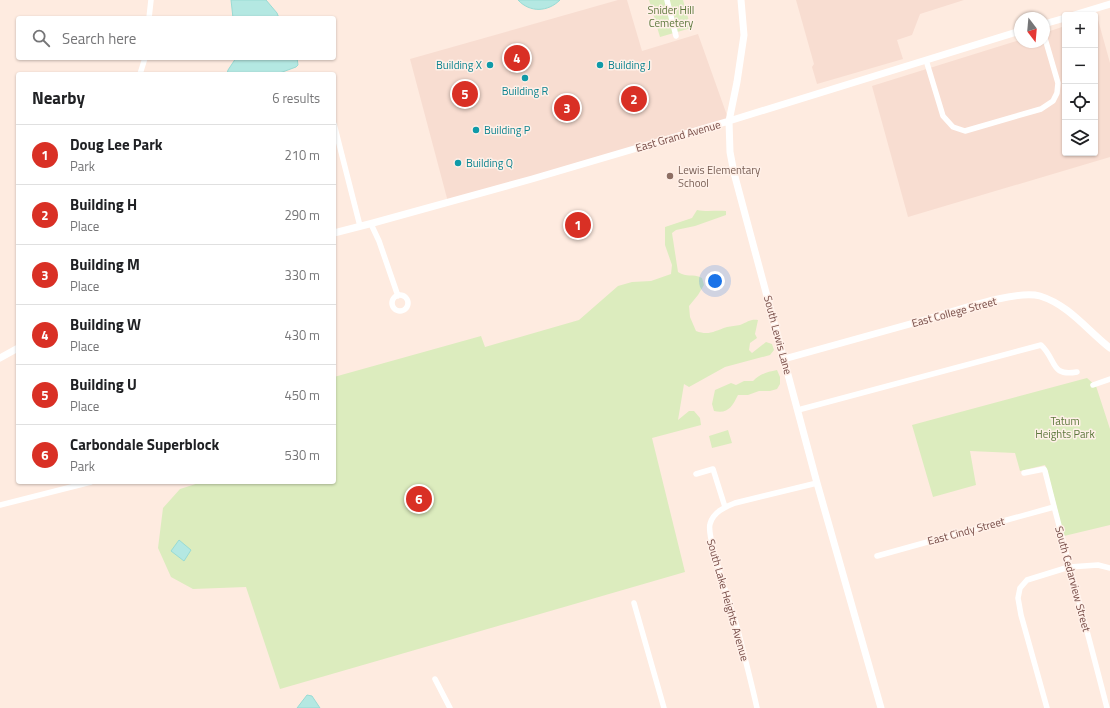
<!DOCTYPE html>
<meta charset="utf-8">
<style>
body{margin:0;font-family:"Titillium Web",sans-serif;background:#f2f2f2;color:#202124}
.controls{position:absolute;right:12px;top:12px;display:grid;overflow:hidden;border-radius:4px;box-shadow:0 1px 3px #0004}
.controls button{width:36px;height:36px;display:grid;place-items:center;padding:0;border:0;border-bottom:1px solid #e0e0e0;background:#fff;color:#202124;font:20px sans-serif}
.compass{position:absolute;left:1014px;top:12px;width:36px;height:36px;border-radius:50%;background:#fff;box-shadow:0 1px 3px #0004;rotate:164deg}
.you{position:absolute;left:715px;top:281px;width:14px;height:14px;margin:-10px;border:3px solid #fff;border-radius:50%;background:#1a73e8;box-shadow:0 0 0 6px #1a73e833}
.badge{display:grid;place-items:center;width:26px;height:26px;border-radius:50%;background:#d93025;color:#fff;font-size:13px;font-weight:700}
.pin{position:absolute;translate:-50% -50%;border:2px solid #fff;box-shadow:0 1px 4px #0006}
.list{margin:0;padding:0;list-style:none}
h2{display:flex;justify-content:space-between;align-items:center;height:52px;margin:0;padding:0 16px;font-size:17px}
h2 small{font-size:13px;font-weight:400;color:#757577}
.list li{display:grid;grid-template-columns:26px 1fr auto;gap:12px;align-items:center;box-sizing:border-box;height:60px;padding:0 16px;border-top:1px solid #e0e0e0}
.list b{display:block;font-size:15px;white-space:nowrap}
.list p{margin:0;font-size:13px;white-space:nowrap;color:#757577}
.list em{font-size:13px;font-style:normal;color:#757577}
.icon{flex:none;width:22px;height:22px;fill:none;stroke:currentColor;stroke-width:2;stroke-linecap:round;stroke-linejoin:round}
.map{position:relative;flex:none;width:1110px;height:708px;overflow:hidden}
.search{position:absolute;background:#fff;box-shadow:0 1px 3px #0004;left:16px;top:16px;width:320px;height:44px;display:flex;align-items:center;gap:10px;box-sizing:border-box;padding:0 14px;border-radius:4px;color:#757577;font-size:15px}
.panel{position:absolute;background:#fff;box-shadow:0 1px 3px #0004;left:16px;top:72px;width:320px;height:412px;border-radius:4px}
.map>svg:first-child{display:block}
.residential{fill:#f8ddd1}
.green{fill:#dcecbe}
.water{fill:#b4e8e2;stroke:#99dbd4}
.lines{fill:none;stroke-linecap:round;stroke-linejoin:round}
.minor{stroke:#fff;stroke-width:5.5}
.tertiary{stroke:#fff;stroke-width:7}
.culture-dot{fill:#0f9aa8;stroke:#fff0e8;stroke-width:1.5}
.education-dot{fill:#8d6e63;stroke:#fff0e8;stroke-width:1.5}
.labels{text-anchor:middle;stroke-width:3;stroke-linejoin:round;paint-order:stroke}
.park-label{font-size:11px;fill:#5c773b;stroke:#fff0e8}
.culture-label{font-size:11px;fill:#0d838f;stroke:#fff0e8;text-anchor:start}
.street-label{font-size:11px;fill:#764b46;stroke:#fff0e8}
.education-label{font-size:11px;fill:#785e54;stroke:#fff0e8;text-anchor:start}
</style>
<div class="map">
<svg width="1110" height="708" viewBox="0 0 1110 708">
<rect width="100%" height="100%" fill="#feebe0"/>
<!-- residential -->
<path class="residential" d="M618 0H627L642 51 698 34 729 121 448 202 410 59Z
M796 0H964L920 14 912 35 897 40 903 59 817 84 812 67 814 64Z
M1097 16 1110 63V157L908 217 872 86 1020 40V42H1044V33L1065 26V153H1095V17Z"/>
<!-- green -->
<path class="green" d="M649 0H683L691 28 660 37Z
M697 210C707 212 716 210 726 211V215L695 226 676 230 672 233 678 272C687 278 692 273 702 278L704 285 698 295 689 306 690 317 696 331C709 336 714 331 727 327 731 326 736 326 740 325 748 322 750 319 758 320L755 334 757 338 750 343 749 350 752 353 766 342 772 344 774 350 770 355 725 367 689 387 684 384 678 420 689 411H694L700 418 701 425 652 438 685 572 280 689 246 587 193 589 171 577 158 548 163 508 180 489 202 482H334V377L481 336 485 347 579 320 618 286 632 282 651 281 671 274 672 265 665 245V227L692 218Z
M777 370 780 377V384L777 389 770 391H759L748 395H738C732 407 728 414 714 411L712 404 715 390 731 383 736 385 744 381H753C760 374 767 372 777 370Z
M1087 378 1096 386 1110 429V525L1064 536 1047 470 1045 465 1020 471 1015 453 970 451 976 485 933 497 912 425Z
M728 430 732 443 712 448 709 436Z"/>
<!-- water -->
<path class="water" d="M231 0H266L277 13 279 18H233Z
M518 0H560C548 12 530 13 518 0Z
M236 58H297L298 65 296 67 277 74H227L228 70Z
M179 540 191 550 184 561 171 551Z
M307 695 312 696 320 708H297Z"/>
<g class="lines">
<!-- minor -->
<path class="minor" d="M667 0 676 36
M149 18 151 0
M926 60 943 116 953 127 965 131 1041 109 1053 101 1057 93 1058 83 1044 35
M140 74 145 58
M334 124 360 226
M371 224 379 241 398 296
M392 303a8 8 0 1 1 16 0a8 8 0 1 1-16 0Z
M1093 385 1110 379
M798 410 1041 345C1057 360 1050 377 1077 372
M1024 473 1044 469 1045 471C1065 551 1087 629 1107 708
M696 474 713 469 725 507
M0 505 91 482
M877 556 1054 507
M634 603 664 708
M435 679 450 708
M757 708C751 681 744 654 737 627 732 610 706 537 710 524 713 512 725 507 735 503L817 483
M1047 708 1021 615 1018 598 1020 588 1027 580 1069 567 1098 565 1110 568"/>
<!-- tertiary -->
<path class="tertiary" d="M741 0 744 35 737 82 729 121 730 152 734 173 817 483 881 708
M1074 15 1110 4
M1044 24 1065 18
M334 233 373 223 532 179 729 121 1020 31
M0 358 18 348
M784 359C832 346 880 332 928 319 953 312 1016 289 1040 296 1069 305 1087 330 1110 348"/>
</g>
<!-- markers -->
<g class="culture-dot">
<circle cx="490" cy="65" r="4"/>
<circle cx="600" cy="65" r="4"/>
<circle cx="525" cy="78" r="4"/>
<circle cx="476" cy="130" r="4"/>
<circle cx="458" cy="163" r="4"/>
</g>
<circle class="education-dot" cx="670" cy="176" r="4"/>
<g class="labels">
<!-- park labels -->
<g class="park-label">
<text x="671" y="14">Snider Hill<tspan x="671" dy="13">Cemetery</tspan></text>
<text x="1065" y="425">Tatum<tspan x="1065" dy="13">Heights Park</tspan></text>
</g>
<!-- culture labels -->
<g class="culture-label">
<text x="482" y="69" text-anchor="end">Building X</text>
<text x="608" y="69">Building J</text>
<text x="525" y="95" text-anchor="middle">Building R</text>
<text x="484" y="134">Building P</text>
<text x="466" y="167">Building Q</text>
</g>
<!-- street labels -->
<g class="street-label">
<text transform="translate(678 136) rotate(-16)" y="4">East Grand Avenue</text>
<text transform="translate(954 312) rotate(-15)" y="4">East College Street</text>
<text transform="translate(778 335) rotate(75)" y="4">South Lewis Lane</text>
<text transform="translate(966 531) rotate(-15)" y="4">East Cindy Street</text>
<text transform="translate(1073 579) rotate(75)" y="4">South Cedarview Street</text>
<text transform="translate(728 600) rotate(74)" y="4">South Lake Heights Avenue</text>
</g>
<!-- education labels -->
<g class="education-label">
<text x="678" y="174">Lewis Elementary<tspan x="678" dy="13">School</tspan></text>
</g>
</g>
</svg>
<div class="controls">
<button>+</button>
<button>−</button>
<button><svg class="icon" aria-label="locate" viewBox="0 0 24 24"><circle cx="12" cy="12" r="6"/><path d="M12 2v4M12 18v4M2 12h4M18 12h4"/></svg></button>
<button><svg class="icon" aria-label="layers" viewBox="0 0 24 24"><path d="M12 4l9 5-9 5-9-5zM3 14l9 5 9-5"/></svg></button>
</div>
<svg class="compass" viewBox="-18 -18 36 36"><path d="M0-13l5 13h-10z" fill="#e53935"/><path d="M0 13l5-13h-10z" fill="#757577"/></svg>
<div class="you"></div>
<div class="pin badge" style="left:578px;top:225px">1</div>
<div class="pin badge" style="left:634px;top:99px">2</div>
<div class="pin badge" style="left:567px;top:108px">3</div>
<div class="pin badge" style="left:517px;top:58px">4</div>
<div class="pin badge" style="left:465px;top:94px">5</div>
<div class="pin badge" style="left:419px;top:499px">6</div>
<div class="search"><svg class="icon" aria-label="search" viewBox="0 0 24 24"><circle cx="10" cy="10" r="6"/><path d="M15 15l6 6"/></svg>Search here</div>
<section class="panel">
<h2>Nearby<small>6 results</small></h2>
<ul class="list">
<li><span class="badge">1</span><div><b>Doug Lee Park</b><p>Park</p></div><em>210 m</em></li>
<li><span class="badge">2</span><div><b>Building H</b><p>Place</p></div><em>290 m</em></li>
<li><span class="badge">3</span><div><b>Building M</b><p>Place</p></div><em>330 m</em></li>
<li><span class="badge">4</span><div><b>Building W</b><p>Place</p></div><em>430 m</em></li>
<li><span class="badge">5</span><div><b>Building U</b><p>Place</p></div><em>450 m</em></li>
<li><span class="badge">6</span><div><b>Carbondale Superblock</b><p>Park</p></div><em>530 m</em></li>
</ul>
</section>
</div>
